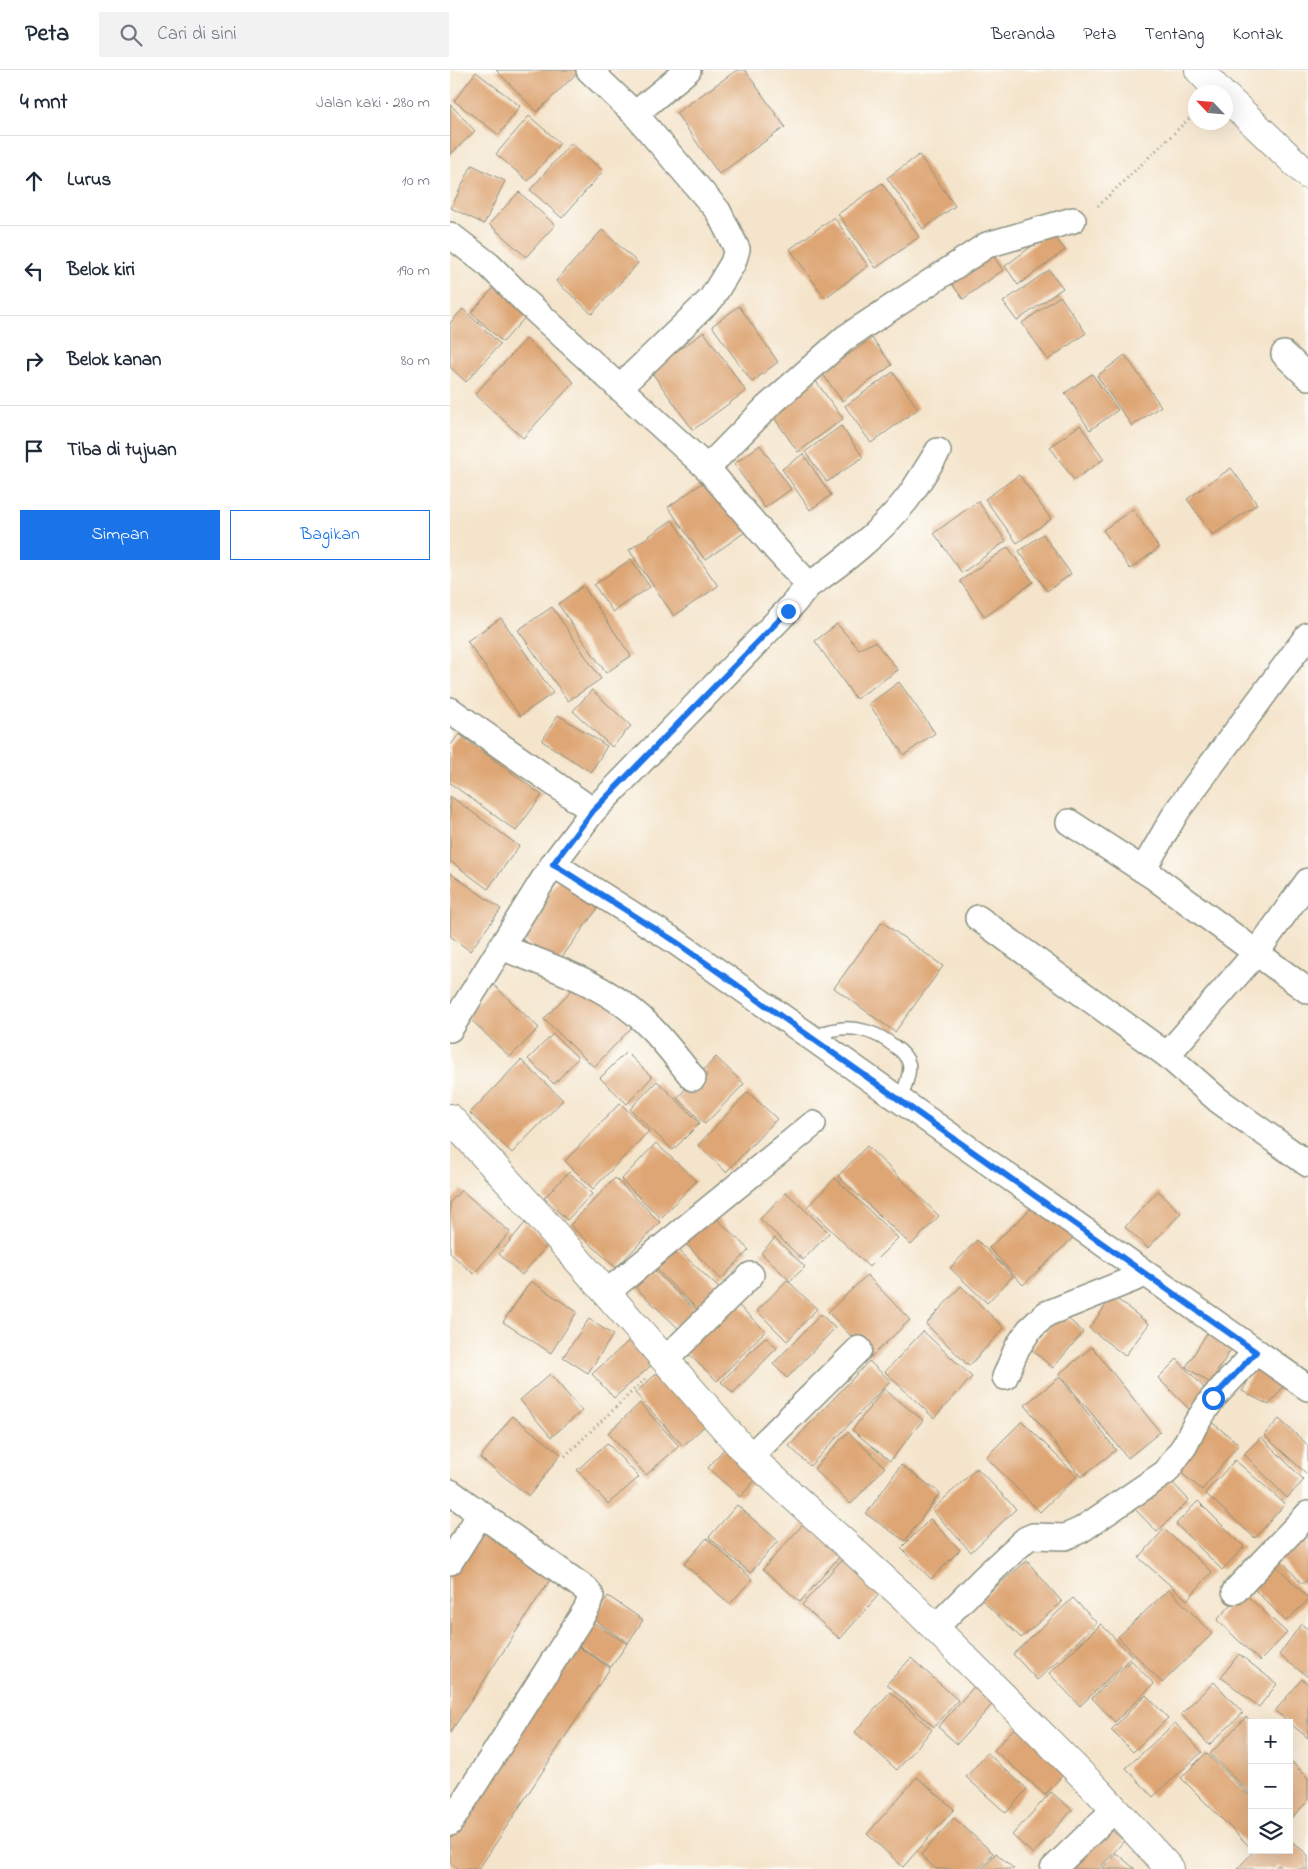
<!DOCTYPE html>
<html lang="id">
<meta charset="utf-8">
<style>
body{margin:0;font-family:"Indie Flower",sans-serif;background:#f2f2f3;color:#1f2937}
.controls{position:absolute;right:15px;bottom:15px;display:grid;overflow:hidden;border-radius:0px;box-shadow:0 5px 20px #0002}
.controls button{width:45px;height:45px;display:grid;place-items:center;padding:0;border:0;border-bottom:1px solid #e0e1e3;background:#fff;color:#1f2937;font:25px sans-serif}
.compass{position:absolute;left:738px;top:15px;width:45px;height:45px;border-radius:50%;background:#fff;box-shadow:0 5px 20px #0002;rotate:296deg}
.stop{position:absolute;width:15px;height:15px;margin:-11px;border:4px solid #1a73e8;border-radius:50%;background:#fff}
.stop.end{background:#1a73e8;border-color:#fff;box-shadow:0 1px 5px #0008}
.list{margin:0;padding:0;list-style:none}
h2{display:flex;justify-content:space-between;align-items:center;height:65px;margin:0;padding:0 20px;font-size:21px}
h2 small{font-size:16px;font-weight:400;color:#747a83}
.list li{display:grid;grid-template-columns:32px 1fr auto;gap:15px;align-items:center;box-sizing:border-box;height:90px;padding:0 20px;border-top:1px solid #e0e1e3}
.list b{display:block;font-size:19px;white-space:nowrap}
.list em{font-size:16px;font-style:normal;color:#747a83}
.actions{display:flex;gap:10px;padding:15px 20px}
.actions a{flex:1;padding:11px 0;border:1px solid #1a73e8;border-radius:0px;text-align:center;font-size:18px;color:#1a73e8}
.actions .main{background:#1a73e8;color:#fff}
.icon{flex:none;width:28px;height:28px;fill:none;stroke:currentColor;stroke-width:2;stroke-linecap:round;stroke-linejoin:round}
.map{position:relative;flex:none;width:858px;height:1799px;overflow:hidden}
header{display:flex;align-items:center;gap:30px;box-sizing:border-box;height:70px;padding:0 25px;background:#fff;border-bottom:1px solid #e0e1e3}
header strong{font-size:24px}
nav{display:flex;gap:28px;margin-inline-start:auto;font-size:18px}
.search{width:350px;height:45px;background:#f2f2f3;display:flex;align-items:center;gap:12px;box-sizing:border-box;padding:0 18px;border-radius:0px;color:#747a83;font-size:19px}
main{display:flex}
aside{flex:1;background:#fff}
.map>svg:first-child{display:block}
.building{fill:#dea675}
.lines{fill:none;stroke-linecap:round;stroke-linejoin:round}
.service-casing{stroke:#8a9080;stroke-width:15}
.minor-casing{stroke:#8a9080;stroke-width:28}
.tertiary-casing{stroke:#8a9080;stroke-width:30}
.path{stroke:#8a9080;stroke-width:3;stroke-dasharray:1 4;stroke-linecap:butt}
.service{stroke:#fff;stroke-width:12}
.minor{stroke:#fff;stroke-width:25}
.tertiary{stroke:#fff;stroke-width:28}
.route{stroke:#1a73e8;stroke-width:6}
</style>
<header>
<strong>Peta</strong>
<div class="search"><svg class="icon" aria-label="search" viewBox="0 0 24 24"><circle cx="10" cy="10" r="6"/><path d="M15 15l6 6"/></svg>Cari di sini</div>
<nav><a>Beranda</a><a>Peta</a><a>Tentang</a><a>Kontak</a></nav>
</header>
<main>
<aside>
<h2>4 mnt<small>Jalan kaki · 280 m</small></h2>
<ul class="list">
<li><svg class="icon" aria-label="ahead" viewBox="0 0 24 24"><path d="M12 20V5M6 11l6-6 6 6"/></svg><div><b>Lurus</b></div><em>10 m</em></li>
<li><svg class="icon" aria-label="left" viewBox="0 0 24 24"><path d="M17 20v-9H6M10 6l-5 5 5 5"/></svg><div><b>Belok kiri</b></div><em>190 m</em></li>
<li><svg class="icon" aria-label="right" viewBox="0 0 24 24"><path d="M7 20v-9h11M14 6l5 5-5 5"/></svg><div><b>Belok kanan</b></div><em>80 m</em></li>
<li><svg class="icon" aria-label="arrive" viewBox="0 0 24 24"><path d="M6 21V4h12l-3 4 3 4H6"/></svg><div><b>Tiba di tujuan</b></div></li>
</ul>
<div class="actions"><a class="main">Simpan</a><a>Bagikan</a></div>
</aside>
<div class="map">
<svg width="858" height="1799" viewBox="0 0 858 1799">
<rect width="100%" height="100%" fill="#fdfcf7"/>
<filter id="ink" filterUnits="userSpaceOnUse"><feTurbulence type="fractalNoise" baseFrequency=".02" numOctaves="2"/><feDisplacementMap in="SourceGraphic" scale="10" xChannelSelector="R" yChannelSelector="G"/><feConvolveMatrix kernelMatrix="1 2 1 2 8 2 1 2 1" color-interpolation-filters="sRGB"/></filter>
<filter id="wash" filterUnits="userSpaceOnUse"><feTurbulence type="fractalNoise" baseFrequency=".0096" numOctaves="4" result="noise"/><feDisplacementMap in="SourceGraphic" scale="20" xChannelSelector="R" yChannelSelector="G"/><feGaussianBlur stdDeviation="1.12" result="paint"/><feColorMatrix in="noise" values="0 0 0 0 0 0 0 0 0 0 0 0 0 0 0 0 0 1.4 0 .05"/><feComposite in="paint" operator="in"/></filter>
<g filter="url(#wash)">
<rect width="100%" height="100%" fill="#f4e4cb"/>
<g id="blocks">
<!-- building -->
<path class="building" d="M46 0H124L127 3 87 42Z
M287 0H295L335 57 269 104 226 43Z
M26 2 70 36 49 65 4 31Z
M0 34 25 61 0 85Z
M79 46 110 73 78 111 46 84Z
M121 73 153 101 112 148 80 120Z
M469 85 505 136 473 159 437 108Z
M22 95 55 111 34 154 1 138Z
M432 113 469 167 426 198 388 144Z
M69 122 105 155 76 187 39 154Z
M384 147 418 196 375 228 340 179Z
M152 160 188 193 142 244 106 211Z
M601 162 615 180 568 215 555 196Z
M538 178 553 200 513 229 497 207Z
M599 200 613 218 567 251 553 232Z
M47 214 79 243 53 272 21 243Z
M610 226 636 263 598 290 572 253Z
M289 236 328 292 302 312 262 256Z
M13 239 50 274 16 312 0 297V253Z
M254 262 296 321 243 360 200 300Z
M422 268 442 295 392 331 372 303Z
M76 269 124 312 73 368 25 324Z
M675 285 711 336 682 356 647 306Z
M443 302 468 339 421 373 395 336Z
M642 304 668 340 640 360 615 323Z
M365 310 393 349 348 382 320 342Z
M630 355 654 389 624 410 600 377Z
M391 356 413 387 377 412 355 382Z
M310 375 341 419 315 438 284 394Z
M353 384 381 425 360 440 332 399Z
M781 398 807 434 763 465 737 429Z
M569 405 601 449 567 473 535 429Z
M261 407 298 460 255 490 218 437Z
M528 431 556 471 512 503 484 463Z
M683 439 709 478 680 499 653 460Z
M222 450 268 516 224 546 179 480Z
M593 464 621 504 597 521 569 481Z
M558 477 583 512 535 547 510 511Z
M181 489 200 517 163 542 144 515Z
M133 516 181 586 156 603 108 534Z
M102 537 151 609 118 631 68 560Z
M51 548 103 623 70 646 17 571Z
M387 554 409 579 425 572 448 600 406 629 365 571Z
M449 612 485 663 454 685 419 634Z
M142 620 181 656 162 677 123 641Z
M108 645 157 676 141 702 92 671Z
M9 664 92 725 66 761 0 713V676Z
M0 726 69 776 38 819 0 791Z
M0 803 51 839 20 881 0 866Z
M110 807 150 835 107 894 68 866Z
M432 852 493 896 445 962 384 918Z
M132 909 182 957 144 997 94 949Z
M44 915 89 958 60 987 16 945Z
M103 964 128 988 104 1014 78 989Z
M176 982 202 1007 177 1034 150 1008Z
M266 987 294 1014 255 1054 227 1028Z
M71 990 113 1030 62 1083 20 1043Z
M207 1011 250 1053 223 1080 180 1039Z
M298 1022 327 1049 276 1102 248 1075Z
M170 1033 199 1061 143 1119 115 1091Z
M206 1073 246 1111 211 1148 171 1110Z
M417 1076 489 1146 461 1175 388 1106Z
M119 1102 142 1124 117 1150 94 1128Z
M165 1108 210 1152 166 1198 120 1155Z
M385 1108 448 1168 419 1197 357 1137Z
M11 1120 60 1162 24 1204 0 1183V1132Z
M708 1121 731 1143 698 1178 675 1157Z
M336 1122 379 1163 353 1190 310 1149Z
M588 1132 624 1167 573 1215 539 1178Z
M262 1144 299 1180 271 1209 235 1173Z
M75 1153 99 1173 72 1205 49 1184Z
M325 1168 355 1197 340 1211 311 1183Z
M527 1170 563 1206 537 1233 500 1198Z
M222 1174 271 1220 250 1242 202 1195Z
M204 1200 246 1241 229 1259 186 1218Z
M417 1205 460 1250 421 1287 378 1242Z
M337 1210 367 1239 337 1271 307 1241Z
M81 1211 127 1242 101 1283 53 1252Z
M511 1216 554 1258 519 1296 476 1254Z
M663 1226 699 1254 675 1286 639 1258Z
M282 1229 315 1261 267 1311 234 1280Z
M612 1243 633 1262 603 1298 581 1279Z
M371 1244 385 1258 337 1308 323 1294Z
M139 1249 163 1265 138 1303 113 1287Z
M762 1255 787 1270 760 1313 736 1297Z
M473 1261 522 1307 484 1348 435 1302Z
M315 1267 327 1278 283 1323 271 1312Z
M182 1268 204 1293 164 1328 142 1304Z
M642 1277 710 1362 678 1388 609 1304Z
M727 1289 757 1321 739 1339 708 1308Z
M419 1291 440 1311 360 1396 339 1376Z
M808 1294 837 1312 819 1335 792 1321Z
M214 1297 261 1350 233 1376 185 1323Z
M100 1304 132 1341 101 1367 70 1330Z
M610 1307 666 1380 631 1407 575 1335Z
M434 1319 473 1350 440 1391 402 1360Z
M190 1333 229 1376 196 1405 158 1363Z
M62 1346 111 1384 79 1426 30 1388Z
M829 1349 858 1375V1405L814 1365Z
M572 1351 627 1406 590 1442 536 1387Z
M760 1351 789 1374 752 1420 724 1397Z
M398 1362 435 1397 401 1434 364 1399Z
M811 1367 854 1410 837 1428 794 1384Z
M157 1373 189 1407 158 1434 127 1400Z
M274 1379 307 1408 290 1427 258 1398Z
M785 1390 835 1434 805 1468 755 1423Z
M451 1395 490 1423 455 1471 416 1444Z
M527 1398 566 1439 521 1482 482 1440Z
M715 1405 739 1430 707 1462 682 1436Z
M748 1431 794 1477 772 1500 726 1454Z
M287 1435 328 1471 300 1503 259 1467Z
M480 1449 510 1480 481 1509 451 1478Z
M858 1450V1509L852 1514 826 1484Z
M355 1452 391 1485 350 1532 313 1499Z
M31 1458 103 1505 0 1663V1505Z
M714 1459 762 1502 737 1530 689 1488Z
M257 1468 302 1509 280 1534 234 1494Z
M394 1487 432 1521 390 1569 352 1535Z
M819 1488 858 1528V1530L836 1551 796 1511Z
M577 1491 612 1532 571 1568 531 1529Z
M719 1519 762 1564 712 1613 668 1567Z
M793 1522 837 1563 810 1591 767 1550Z
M158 1526 193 1550 178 1573 143 1549Z
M623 1528 647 1553 587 1610 563 1584Z
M141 1551 177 1574 161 1597 126 1574Z
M651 1554 682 1586 630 1636 599 1603Z
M851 1554 858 1559V1607L829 1585Z
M126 1575 160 1598 29 1799H9L0 1793V1766Z
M789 1584 827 1614 809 1637 771 1607Z
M461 1588 508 1630 484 1657 437 1614Z
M681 1590 704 1614 665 1652 642 1628Z
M852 1609 858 1614V1668L825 1641Z
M529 1611 548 1628 507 1674 488 1657Z
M764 1612 793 1643 759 1675 731 1644Z
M440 1622 482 1660 447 1700 405 1662Z
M696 1625 718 1648 683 1682 661 1660Z
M796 1647 802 1652V1725L760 1684Z
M725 1653 752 1682 703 1727 676 1698Z
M567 1655 617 1700 595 1725 544 1680Z
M537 1683 577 1719 556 1743 516 1707Z
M756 1683 802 1728V1774L799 1776 731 1708Z
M839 1689 858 1708V1731L839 1750Z
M467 1707 504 1739 453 1797 417 1764Z
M601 1722 622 1740 583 1784 562 1765Z
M504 1748 543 1783 529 1799H486L471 1785Z
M656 1755 674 1771 649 1799H620Z
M839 1769 858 1785V1799H831L828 1795 824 1799H787L805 1780H839Z
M546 1783 564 1799H532Z
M666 1783 685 1799H652Z"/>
</g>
</g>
<g filter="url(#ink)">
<use href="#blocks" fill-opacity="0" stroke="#8a9080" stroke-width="1"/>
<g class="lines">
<!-- service casing -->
<g class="service-casing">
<path id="service" d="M362 969C369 966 376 961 383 960 405 955 427 962 444 976 450 980 457 986 459 994 461 1003 453 1022 450 1031"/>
</g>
<!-- minor casing -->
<g class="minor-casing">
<path id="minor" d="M139 0 185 44 268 141 287 179 283 193 261 229 169 318
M185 44 238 0
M0 165 39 195 75 231 257 398 325 478 359 515 337 541 143 741 103 794 0 959
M834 284 858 307
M257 398 317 337 395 268 537 175 623 150
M359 515C391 494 433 460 457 429 468 414 478 397 488 381
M0 640 143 741
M619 752 704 807 858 921
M103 794 226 872 858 1318
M693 800 727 741 858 565
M528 848 717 985 768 1030 858 1094
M51 877C104 898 160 915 201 958 216 973 229 991 243 1008
M717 985 806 883 858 811
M156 1223 363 1054
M215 1290 301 1205
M555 1307 567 1278 579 1260 596 1244 696 1204
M300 1387 409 1279
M0 1422 137 1520 141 1526 137 1538 0 1753
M0 1492 31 1443
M785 1521 858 1444
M485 1558 533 1509 576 1469 583 1466 615 1467 631 1460 716 1402 735 1375 745 1355 763 1328 806 1282
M603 1799 665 1739"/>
</g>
<!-- tertiary casing -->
<g class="tertiary-casing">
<path id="tertiary" d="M749 0 770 22
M776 27 858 105
M0 1048 84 1140 300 1387 456 1529 648 1721 720 1799"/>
</g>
<!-- path -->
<path class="path" d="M648 136 746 42
M115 1386 195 1309"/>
<!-- service -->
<use href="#service" class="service"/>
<!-- minor -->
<use href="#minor" class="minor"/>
<!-- tertiary -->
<use href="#tertiary" class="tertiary"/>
</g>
</g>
<g class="lines" filter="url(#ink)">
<!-- route -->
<path class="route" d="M338 541 143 741 103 794 226 872 806 1282 763 1328"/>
</g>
</svg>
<div class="controls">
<button>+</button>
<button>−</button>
<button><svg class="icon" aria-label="layers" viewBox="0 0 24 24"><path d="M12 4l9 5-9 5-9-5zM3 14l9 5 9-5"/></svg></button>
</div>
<svg class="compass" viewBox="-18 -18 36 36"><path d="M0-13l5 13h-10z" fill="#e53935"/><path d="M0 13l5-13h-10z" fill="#747a83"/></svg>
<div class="stop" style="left:763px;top:1328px"></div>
<div class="stop end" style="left:338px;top:541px"></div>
</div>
</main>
